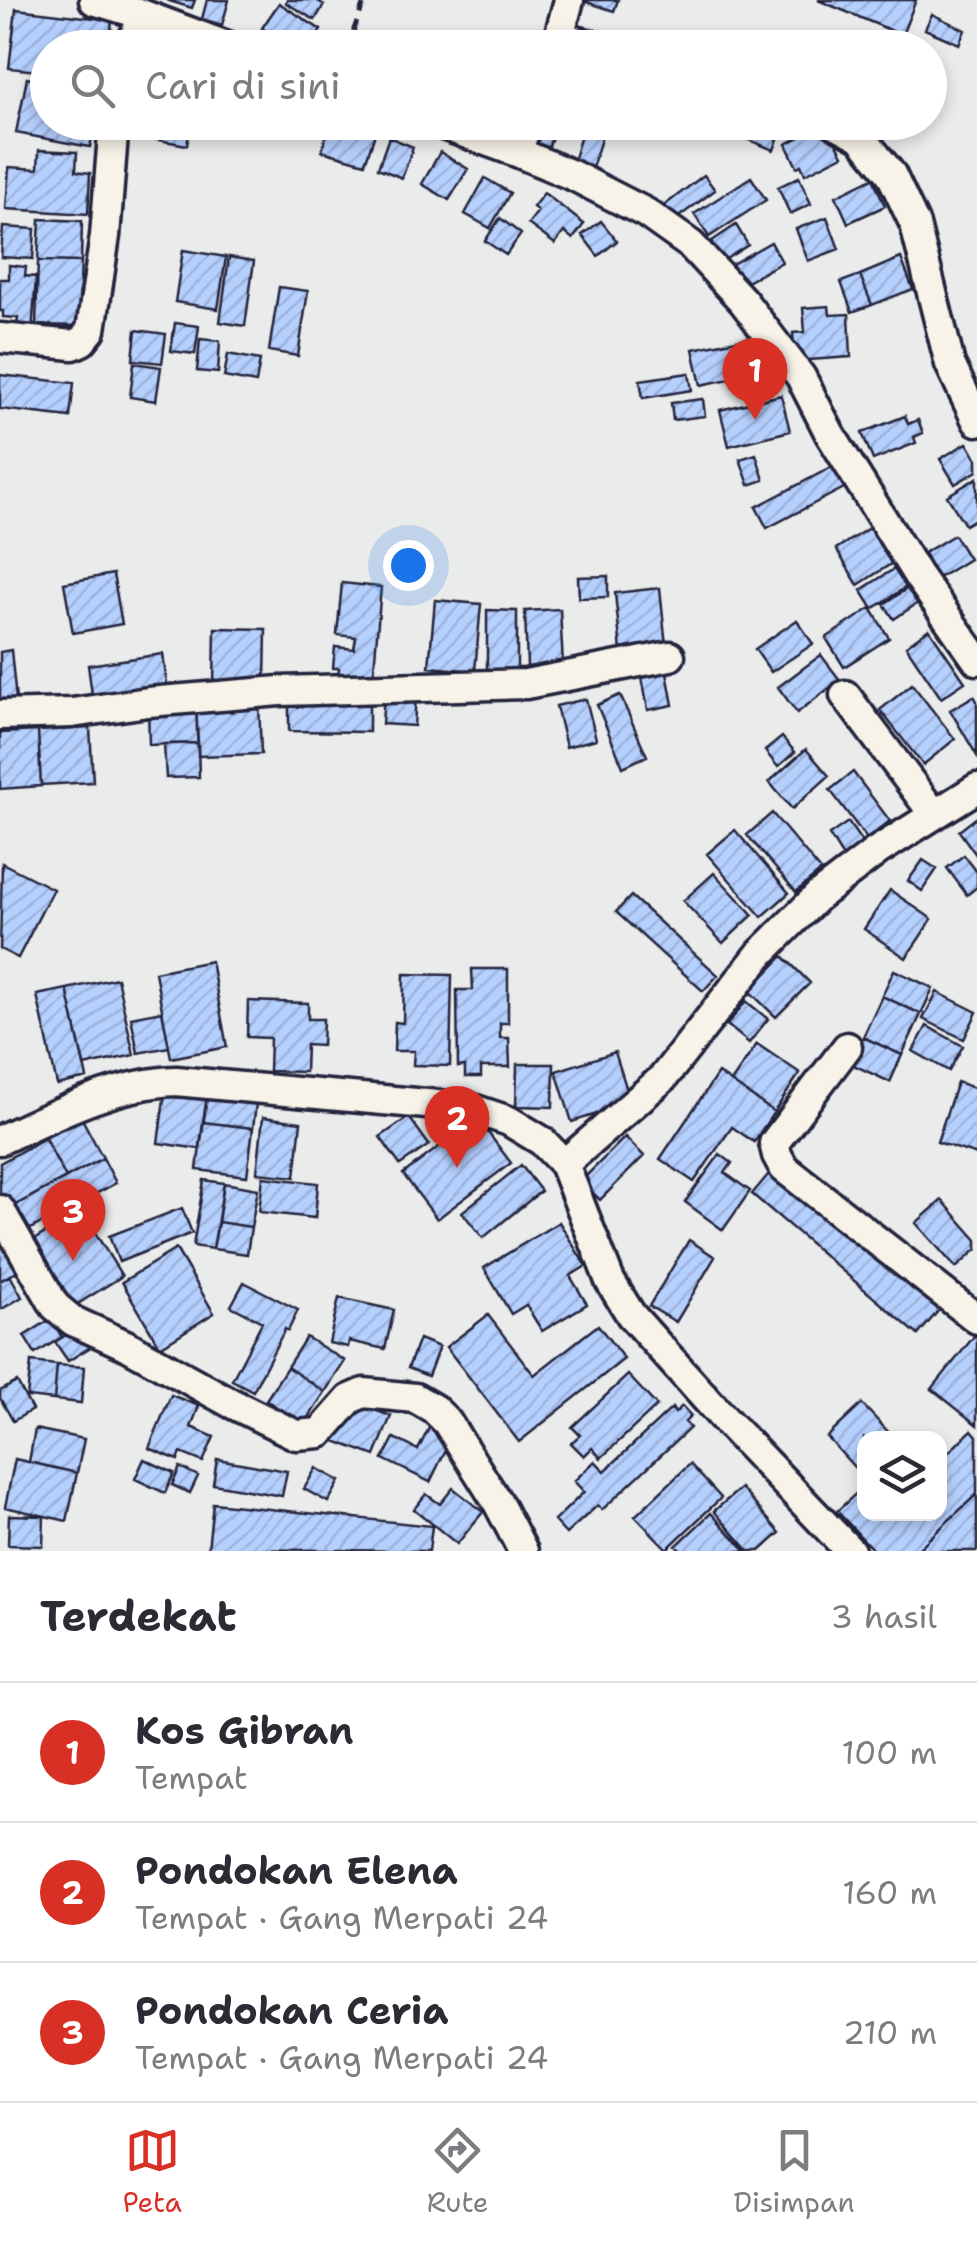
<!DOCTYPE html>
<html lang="id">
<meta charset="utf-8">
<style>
body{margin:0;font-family:"Shantell Sans",sans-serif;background:#f2f2f3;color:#2b2b33}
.controls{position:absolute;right:30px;bottom:30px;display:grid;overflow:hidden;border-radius:20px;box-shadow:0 5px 15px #0003}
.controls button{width:90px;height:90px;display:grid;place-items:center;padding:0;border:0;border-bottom:2px solid #e1e1e2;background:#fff;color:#2b2b33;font:50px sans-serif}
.you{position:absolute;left:408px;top:565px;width:35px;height:35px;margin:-25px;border:8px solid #fff;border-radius:50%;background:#1a73e8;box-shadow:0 0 0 15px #1a73e833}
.badge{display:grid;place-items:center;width:65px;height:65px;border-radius:50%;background:#d93025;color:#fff;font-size:32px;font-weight:700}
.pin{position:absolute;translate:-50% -82px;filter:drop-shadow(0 2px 5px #0008)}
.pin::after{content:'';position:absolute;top:52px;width:35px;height:30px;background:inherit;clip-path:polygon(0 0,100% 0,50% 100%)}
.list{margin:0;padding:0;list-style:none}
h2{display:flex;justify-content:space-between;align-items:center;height:130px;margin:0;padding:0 40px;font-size:42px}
h2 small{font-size:32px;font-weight:400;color:#7c7c81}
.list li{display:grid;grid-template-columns:65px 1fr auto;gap:30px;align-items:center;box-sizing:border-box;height:140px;padding:0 40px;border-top:2px solid #e1e1e2}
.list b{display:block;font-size:38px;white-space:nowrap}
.list p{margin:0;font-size:32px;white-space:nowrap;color:#7c7c81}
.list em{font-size:32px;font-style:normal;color:#7c7c81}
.icon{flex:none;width:55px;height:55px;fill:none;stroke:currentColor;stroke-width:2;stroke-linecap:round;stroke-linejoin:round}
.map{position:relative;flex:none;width:977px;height:1551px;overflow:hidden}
.search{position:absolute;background:#fff;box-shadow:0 5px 15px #0003;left:30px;right:30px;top:30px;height:110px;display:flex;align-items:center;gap:25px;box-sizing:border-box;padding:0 35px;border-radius:55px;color:#7c7c81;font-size:38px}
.sheet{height:550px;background:#fff}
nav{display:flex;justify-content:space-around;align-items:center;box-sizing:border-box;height:140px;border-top:2px solid #e1e1e2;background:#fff;font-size:28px;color:#7c7c81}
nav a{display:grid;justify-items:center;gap:5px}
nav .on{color:#d93025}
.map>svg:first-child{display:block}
.building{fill:url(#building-hatch);stroke:#22223b;stroke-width:2.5}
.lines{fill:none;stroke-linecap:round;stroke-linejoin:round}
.minor-casing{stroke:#22223b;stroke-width:35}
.path{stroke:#22223b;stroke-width:5;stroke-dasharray:10 8;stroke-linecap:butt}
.minor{stroke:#f7f3e8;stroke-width:28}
</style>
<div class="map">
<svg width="977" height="1551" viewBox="0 0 977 1551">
<defs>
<pattern id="building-hatch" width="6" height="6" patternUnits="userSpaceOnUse" patternTransform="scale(2.5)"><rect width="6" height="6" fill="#b6d0fe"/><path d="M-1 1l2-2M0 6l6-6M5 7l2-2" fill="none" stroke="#9cb2db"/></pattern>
</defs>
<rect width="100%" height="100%" fill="#eaecec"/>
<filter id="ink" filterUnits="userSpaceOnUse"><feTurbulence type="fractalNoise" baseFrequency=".01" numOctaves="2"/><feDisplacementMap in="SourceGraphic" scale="20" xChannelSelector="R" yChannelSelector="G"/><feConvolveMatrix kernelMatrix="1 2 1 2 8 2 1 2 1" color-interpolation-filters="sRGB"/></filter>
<g filter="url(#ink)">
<!-- building -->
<path class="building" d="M166 0H195L192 8Z
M207 0H229L222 25 202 19Z
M287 0H316L324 5 315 20 286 3Z
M580 0H618L614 11Z
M818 0H916L902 35Z
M279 3 321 30 310 48H292L262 28Z
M16 9 112 20 109 48H48V72L9 68Z
M932 14 965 30 959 44 925 29Z
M250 31 279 45 277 48 243 47Z
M454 35 476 48H447Z
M27 78 48 82V122H95L90 147 16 133Z
M132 122H191L187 145 130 135Z
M329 122H356L377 128 365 163 322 151Z
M461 122H502L496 140Z
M532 122H557L546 155 524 147Z
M585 122 606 123 591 171 572 165Z
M738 122H784L774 150 734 134Z
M826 124 843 155 805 174 801 165 797 167 786 144Z
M389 137 413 147 402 178 378 168Z
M39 150 77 152 76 171 90 173 88 214 6 209 9 167 38 169Z
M440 152 468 169 449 200 422 184Z
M704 175 715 190 672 222 661 208Z
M751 177 766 200 709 237 694 214Z
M799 177 811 204 790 214 778 187Z
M485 178 510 193 490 228 465 214Z
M873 178 885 206 848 223 836 196Z
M544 193 584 224 573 239 564 232 555 244 528 224 538 211 533 207Z
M827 217 839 249 808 261 796 229Z
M500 218 521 234 506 255 485 241Z
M40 219 82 221 81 262 38 261Z
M601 221 617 241 598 256 582 235Z
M736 225 748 245 721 262 709 243Z
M3 227 35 229 33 259 1 257Z
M771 242 782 262 743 284 732 264Z
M183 250 226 257 218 309 175 302Z
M229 257 254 261 245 326 220 322Z
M901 258 913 289 872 305 860 275Z
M38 261 81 262 78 326 36 325Z
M9 265 26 267 25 276 36 277 32 333 16 332 18 318 3 317V311H0V279H9Z
M860 275 872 305 852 312 841 282Z
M279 287 308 291 298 356 269 351Z
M829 306 830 315 849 314 851 357 795 361 793 333 805 332 803 308Z
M175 323 199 326 195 354 171 351Z
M136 330 166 334 162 363 133 360Z
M746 338 753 374 701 385 693 349Z
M200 339 220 341 218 373 197 371Z
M228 354 260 360 256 383 224 377Z
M134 363 161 367 156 401 130 397Z
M689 373 692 390 643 398 640 380Z
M0 375 74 383 70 417 0 409Z
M781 395 790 431 729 446 720 410Z
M703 399 705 416 673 420 671 403Z
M905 416 908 424 918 420 923 433 914 437 916 443 873 460 862 433Z
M967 443 977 459V471L955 484 940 459Z
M756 454 764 480 749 485 740 459Z
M832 467 844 488 767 528 756 507Z
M977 478V518L965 525 947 496Z
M875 524 897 560 858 585 836 549Z
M954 535 969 559 938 578 924 553Z
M894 569 906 587 873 609 861 590Z
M113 574 122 624 73 633 64 583Z
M608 576V597L579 598 578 577Z
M342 583 381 587 373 681 338 678 339 668H333L335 647 354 649 356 637 337 635Z
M660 588 666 646 621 651 615 593Z
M908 588 918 603 894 619 884 604Z
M435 600 481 604 475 671 429 667Z
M871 608 889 638 844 667 826 638Z
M560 609 563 665 527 667 525 611Z
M487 610 517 611V671H487Z
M797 620 813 644 771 672 755 649Z
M215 628 266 629 265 684 214 683Z
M929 629 965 682 941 698 906 646Z
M11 650 16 700 0 702V652Z
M163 654 168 691 93 702 88 665Z
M821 655 840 680 797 713 778 687Z
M666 667 673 705 648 710 641 672Z
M912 684 955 739 923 765 880 710Z
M384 694 416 696 414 726 382 724Z
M620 695 647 756 623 767 597 705Z
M974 696 977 701V756L950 710Z
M289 698 369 699V732L289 731Z
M586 699 596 739 566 747 556 706Z
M259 702 261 754 198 756 196 704Z
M196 704 198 743 149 745 148 706Z
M90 728 93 782 41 785 38 731Z
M38 731 41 786 0 789V733Z
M782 737 795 752 778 767 765 751Z
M198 743 199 777 166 778 164 744Z
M806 749 829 776 792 809 769 782Z
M853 772 890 821 867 839 830 790Z
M772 813 821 871 796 892 747 835Z
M977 817V856L959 831Z
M848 822 866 848 846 862 829 835Z
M735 830 789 893 762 917 707 854Z
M964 855 977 872V887L967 895 947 868Z
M923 860 937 869 922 891 908 881Z
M2 863 53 889 18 958 0 949Z
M714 873 753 915 723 943 683 901Z
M890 890 932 919 906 958 864 929Z
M631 896 718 975 703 991 616 912Z
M783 956 810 983 776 1017 749 991Z
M211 961 227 1047 171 1058 155 972Z
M472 969H508V1023H500V1038H509L510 1067H481V1077H465V1066L458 1067 457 990H473Z
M894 970 933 988 921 1014 882 996Z
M404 974 452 975 450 1066 413 1065 414 1051H394L395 1022 403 1023Z
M117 978 134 1055 84 1066 67 989Z
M67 989 87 1078 57 1085 37 995Z
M937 992 977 1012 964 1039 923 1019Z
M882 996 921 1014 902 1055 863 1037Z
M248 1001 308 1003V1019H323L322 1046 306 1045 305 1072 269 1071 270 1038 247 1037Z
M746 1001 768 1019 749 1043 727 1025Z
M162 1011 169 1047 138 1053 131 1017Z
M927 1026 963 1046 949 1071 913 1051Z
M863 1037 902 1055 890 1082 851 1064Z
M757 1044 800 1073 774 1112 731 1082Z
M615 1052 631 1103 572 1122 556 1071Z
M517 1064H554L553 1107 516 1106Z
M718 1073 774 1112 754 1142 732 1127 694 1182 660 1159Z
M957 1082 977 1089V1155L937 1142Z
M166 1085 208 1090 200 1149 158 1143Z
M208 1090 257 1096 253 1128 203 1122Z
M81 1117 103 1158 66 1178 44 1137Z
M263 1117 301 1122 295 1177 257 1173Z
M409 1117 429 1145 400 1165 380 1137Z
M477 1118 511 1163 437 1219 403 1174Z
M203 1122 253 1128 247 1176 197 1170Z
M625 1137 644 1156 600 1200 581 1181Z
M45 1138 66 1178 8 1209 0 1194V1163Z
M720 1154 732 1163 725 1173 750 1191 723 1230 685 1202Z
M103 1158 116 1183 21 1234 8 1209Z
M521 1165 541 1191 483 1238 462 1212Z
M773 1169 939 1310 918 1335 752 1194Z
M263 1177 318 1183 315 1218 259 1212Z
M204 1180 224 1183 213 1249 193 1246Z
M224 1183 258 1189 251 1227 218 1222Z
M942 1200 977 1240V1249L956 1268 916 1223Z
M182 1208 192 1233 119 1262 109 1236Z
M218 1222 251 1227 247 1254 213 1249Z
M559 1222 586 1266 570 1276 587 1304 542 1331 526 1305 511 1314 484 1268Z
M89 1223 122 1276 65 1312 24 1246 55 1227 63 1239Z
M0 1235 20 1270 0 1281Z
M689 1240 715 1257 676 1322 649 1306Z
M176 1249 214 1313 160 1347 122 1282Z
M10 1275 22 1297 2 1309 0 1304V1281Z
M244 1282 298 1310 288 1331 285 1329 253 1391 232 1380 262 1322 231 1306Z
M339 1298 394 1310 385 1349 349 1341 348 1347 329 1343Z
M488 1315 534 1375 598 1325 624 1359 519 1442 446 1347Z
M51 1319 62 1337 35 1354 24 1336Z
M80 1326 92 1346 68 1361 55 1342Z
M975 1335 977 1337V1425L932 1389Z
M306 1337 345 1361 325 1392 287 1367Z
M419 1339 439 1347 428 1376 408 1368Z
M31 1362 57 1365 54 1400 27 1397Z
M57 1365 84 1367 81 1403 54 1400Z
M287 1367 325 1392 304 1425 266 1400Z
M628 1375 657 1406 601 1458 592 1448 584 1456 571 1443 580 1435 572 1427Z
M17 1382 32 1410 13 1421 0 1398V1391Z
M171 1395 199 1406 191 1427 214 1437 203 1462 181 1453 178 1460 149 1448Z
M349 1401 391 1416 375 1456 335 1441Z
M862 1404 894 1438H864V1478L827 1437Z
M682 1406 691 1416 685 1422 690 1428 602 1510 598 1505 566 1534 554 1521 584 1492 574 1481 595 1461 605 1471 672 1408 675 1413Z
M431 1424 453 1435 430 1482 383 1459 394 1438 418 1450Z
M35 1429 84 1439 77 1473 29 1462Z
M972 1430 977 1436V1494L916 1551H874L837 1511 864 1486V1514H940V1460Z
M15 1459 77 1473 67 1521 5 1507Z
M144 1459 174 1473 165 1493 135 1479Z
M217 1459 287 1471 282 1496 213 1484Z
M690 1464 721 1498 667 1549 635 1516Z
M180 1467 198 1476 190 1493 172 1485Z
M316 1468 340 1481 328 1502 304 1489Z
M453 1488 483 1512 457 1544 414 1509 426 1494 440 1504Z
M741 1488 780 1533 760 1551H749L714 1511Z
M977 1494V1551H916Z
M213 1503 432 1526 429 1551 208 1549Z
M711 1513 746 1551H681L676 1546Z
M9 1515 44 1516 43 1546 8 1545Z"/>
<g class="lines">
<!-- minor casing -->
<g class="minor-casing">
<path id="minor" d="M94 0 144 15 232 48
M560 37 602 48
M129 48 144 15
M556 48 569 0
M435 122 517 152 574 176 646 213 691 245 743 301 801 377 830 434 918 576 977 660
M833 122 861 137 891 174 915 225 950 364 977 421
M517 152 528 122
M0 338 73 345 82 341 91 330 105 236 114 122
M845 695 934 814
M0 715 72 713 148 702 280 691 526 684 670 656
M847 1047 774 1143 777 1155 784 1168 977 1319
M0 1140C53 1115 116 1083 176 1081L470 1108 509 1121 542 1141 564 1164 610 1281 631 1315 726 1421 850 1551
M564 1164 663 1078 761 953 818 896 877 851 977 788
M0 1210 55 1306 73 1321 128 1346 231 1403 296 1435 320 1433 350 1399 364 1393 415 1398 434 1409 447 1422 498 1503 523 1551"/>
</g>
<!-- path -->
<path class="path" d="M347 48 365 0"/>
<!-- minor -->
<use href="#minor" class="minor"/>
</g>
</g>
</svg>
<div class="controls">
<button><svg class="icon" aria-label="layers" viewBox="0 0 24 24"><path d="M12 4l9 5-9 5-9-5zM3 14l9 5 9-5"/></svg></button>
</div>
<div class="you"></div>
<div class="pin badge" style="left:755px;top:420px">1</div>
<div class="pin badge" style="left:457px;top:1168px">2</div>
<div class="pin badge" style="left:73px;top:1261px">3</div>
<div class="search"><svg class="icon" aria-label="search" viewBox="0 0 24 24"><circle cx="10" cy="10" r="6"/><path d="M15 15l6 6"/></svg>Cari di sini</div>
</div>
<section class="sheet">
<h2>Terdekat<small>3 hasil</small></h2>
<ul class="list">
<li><span class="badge">1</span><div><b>Kos Gibran</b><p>Tempat</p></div><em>100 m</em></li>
<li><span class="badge">2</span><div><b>Pondokan Elena</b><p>Tempat · Gang Merpati 24</p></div><em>160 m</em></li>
<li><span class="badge">3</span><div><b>Pondokan Ceria</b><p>Tempat · Gang Merpati 24</p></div><em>210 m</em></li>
</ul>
</section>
<nav>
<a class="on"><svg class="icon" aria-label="map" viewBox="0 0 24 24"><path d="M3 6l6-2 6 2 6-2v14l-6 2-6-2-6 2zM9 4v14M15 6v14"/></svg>Peta</a>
<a><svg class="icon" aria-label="directions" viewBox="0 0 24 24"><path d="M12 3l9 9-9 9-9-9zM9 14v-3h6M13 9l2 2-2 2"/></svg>Rute</a>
<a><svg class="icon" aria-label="saved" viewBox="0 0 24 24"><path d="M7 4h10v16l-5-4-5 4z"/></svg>Disimpan</a>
</nav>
